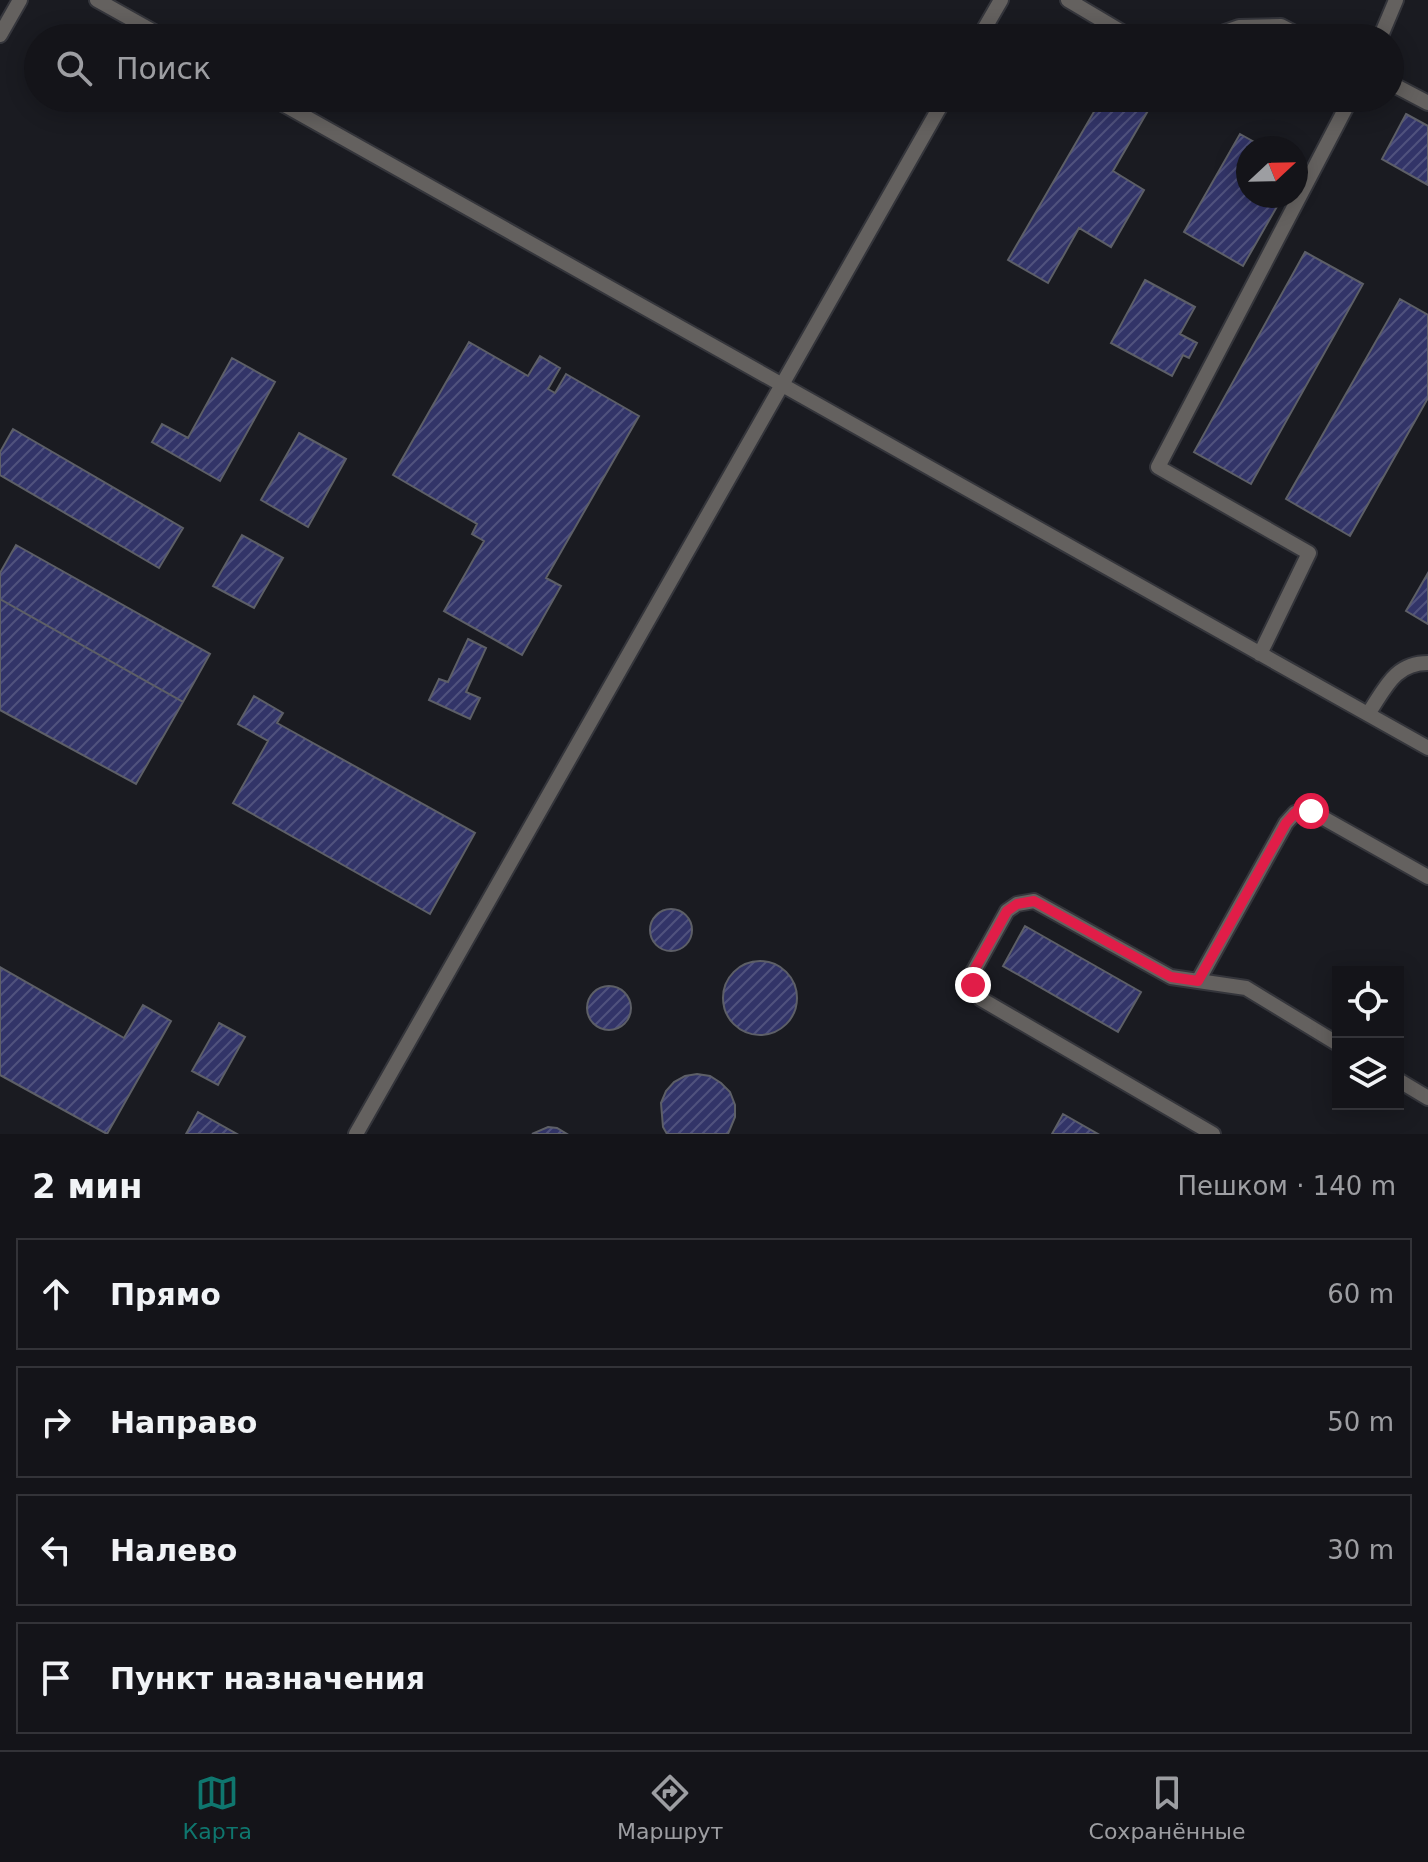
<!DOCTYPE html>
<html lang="ru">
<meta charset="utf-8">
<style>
body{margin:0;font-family:"DejaVu Sans",sans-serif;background:#1d1d22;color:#f1f3f6}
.controls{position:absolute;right:24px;bottom:24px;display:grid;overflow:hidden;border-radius:0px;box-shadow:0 4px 20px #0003}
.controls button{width:72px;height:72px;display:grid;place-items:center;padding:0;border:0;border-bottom:2px solid #333338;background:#141419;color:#f1f3f6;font:40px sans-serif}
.compass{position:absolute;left:1236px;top:136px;width:72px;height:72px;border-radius:50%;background:#141419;box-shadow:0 4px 20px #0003;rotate:68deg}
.stop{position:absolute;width:24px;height:24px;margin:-18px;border:6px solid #e11d48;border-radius:50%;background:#fff}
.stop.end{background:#e11d48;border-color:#fff;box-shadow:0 2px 8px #0008}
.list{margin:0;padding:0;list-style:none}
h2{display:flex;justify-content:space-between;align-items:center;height:104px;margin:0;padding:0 32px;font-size:34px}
h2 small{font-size:26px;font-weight:400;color:#9d9ea2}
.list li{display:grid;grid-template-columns:52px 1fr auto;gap:24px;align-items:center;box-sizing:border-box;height:112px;margin:0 16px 16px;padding:0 16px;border:2px solid #333338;border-radius:0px}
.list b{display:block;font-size:30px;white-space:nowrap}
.list em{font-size:26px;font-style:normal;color:#9d9ea2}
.icon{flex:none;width:44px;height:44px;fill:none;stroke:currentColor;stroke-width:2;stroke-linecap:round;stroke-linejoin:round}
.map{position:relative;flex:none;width:1428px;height:1134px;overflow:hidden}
.search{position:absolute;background:#141419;box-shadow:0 4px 20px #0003;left:24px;right:24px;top:24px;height:88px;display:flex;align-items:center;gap:20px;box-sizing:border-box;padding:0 28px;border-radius:44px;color:#9d9ea2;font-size:30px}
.sheet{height:616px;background:#141419}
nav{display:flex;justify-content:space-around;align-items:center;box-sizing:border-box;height:112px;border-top:2px solid #333338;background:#141419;font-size:22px;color:#9d9ea2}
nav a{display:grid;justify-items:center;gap:4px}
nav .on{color:#0f766e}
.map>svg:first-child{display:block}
.building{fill:url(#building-hatch);stroke:#5d5f67;stroke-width:2}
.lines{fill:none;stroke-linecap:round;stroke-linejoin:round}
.service-casing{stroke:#34353b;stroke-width:18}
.service{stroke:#64615f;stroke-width:14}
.route{stroke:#e11d48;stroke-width:10}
</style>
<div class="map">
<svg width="1428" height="1134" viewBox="0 0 1428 1134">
<defs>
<pattern id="building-hatch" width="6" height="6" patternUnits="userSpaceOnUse" patternTransform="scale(2)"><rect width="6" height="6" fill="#323468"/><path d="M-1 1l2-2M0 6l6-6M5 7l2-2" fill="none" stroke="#50527e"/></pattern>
</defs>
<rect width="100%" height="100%" fill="#1a1b21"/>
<!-- building -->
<path class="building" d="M1102 98H1146L1153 102 1113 171 1144 190 1111 247 1079 228 1048 283 1008 260Z
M1406 114 1428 126V185L1382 159Z
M1240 134 1265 148H1248V196H1283L1243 266 1184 232Z
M1305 252 1363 284 1251 484 1194 452Z
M1145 280 1195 307 1180 334 1197 343 1189 358 1183 355 1172 376 1111 343Z
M1400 299 1428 315V398L1350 536 1286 499Z
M469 342 528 376 540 356 560 368 548 389 555 393 566 374 639 416 546 578 561 586 522 655 444 611 484 541 472 534 477 524 393 475Z
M232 358 275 382 220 481 152 442 162 424 188 438Z
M13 429 183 528 159 568 0 475V452Z
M299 433 346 459 308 527 261 500Z
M242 535 283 558 254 608 213 586Z
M16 545 210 654 183 702 0 599V573Z
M1428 573V624L1406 611Z
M0 599 183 702 136 784 0 710Z
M468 639 486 648 466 692 480 698 470 719 429 700 439 679 448 682Z
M254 696 283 713 277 723 475 833 430 914 233 803 268 741 238 724Z
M650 930a21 21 0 1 1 42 0a21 21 0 1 1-42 0Z
M1025 926 1141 992 1118 1032 1003 966Z
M723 998a37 37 0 1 1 74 0a37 37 0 1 1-74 0Z
M0 967 124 1038 143 1005 171 1021 107 1134 0 1075Z
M587 1008a22 22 0 1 1 44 0a22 22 0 1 1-44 0Z
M219 1023 245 1037 218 1085 192 1071Z
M697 1074 710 1076 721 1083 730 1092 735 1105V1117L728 1134H667L663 1127 661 1103 666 1091 674 1082 685 1076Z
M198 1112 237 1134H186Z
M1063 1114 1098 1134H1052Z
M548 1127 557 1128 567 1134H532Z"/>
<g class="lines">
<!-- service casing -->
<g class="service-casing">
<path id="service" d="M97 0 165 38
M1068 0 1132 38
M0 35 20 0
M979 38 1001 0
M1208 38 1239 27 1281 26 1304 38
M1380 38 1396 0
M1390 83 1428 103
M272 98 1428 748
M1260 654 1309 553 1158 467 1351 98
M1368 714C1385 689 1394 663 1428 663
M1198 981 1286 823 1295 813 1311 811 1428 877
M1398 1080 1428 1098
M356 1134 945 98
M1213 1134 981 999 973 985 972 974 1007 911 1017 904 1034 901 1171 977 1246 988 1338 1044"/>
</g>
<!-- service -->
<use href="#service" class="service"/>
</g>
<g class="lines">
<!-- route -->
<path class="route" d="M973 985 972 974 1007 911 1017 904 1034 901 1171 977 1198 981 1286 823 1295 813 1311 811"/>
</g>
</svg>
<div class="controls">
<button><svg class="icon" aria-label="locate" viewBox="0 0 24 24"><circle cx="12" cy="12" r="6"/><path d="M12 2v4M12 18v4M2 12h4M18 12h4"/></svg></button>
<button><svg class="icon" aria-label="layers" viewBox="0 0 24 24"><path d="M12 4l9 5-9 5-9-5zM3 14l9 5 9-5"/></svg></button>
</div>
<svg class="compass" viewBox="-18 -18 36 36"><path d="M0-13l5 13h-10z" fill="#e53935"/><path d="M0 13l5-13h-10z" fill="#9d9ea2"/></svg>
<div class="stop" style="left:1311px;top:811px"></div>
<div class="stop end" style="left:973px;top:985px"></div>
<div class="search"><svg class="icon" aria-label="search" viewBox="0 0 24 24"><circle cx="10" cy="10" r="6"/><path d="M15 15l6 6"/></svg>Поиск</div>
</div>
<section class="sheet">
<h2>2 мин<small>Пешком · 140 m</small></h2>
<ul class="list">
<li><svg class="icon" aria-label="ahead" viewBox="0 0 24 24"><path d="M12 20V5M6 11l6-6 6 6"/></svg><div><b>Прямо</b></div><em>60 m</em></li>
<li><svg class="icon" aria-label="right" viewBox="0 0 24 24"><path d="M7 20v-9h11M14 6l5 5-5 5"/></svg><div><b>Направо</b></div><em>50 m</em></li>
<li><svg class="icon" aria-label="left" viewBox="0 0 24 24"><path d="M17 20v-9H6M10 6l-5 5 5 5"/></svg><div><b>Налево</b></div><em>30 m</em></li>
<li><svg class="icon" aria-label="arrive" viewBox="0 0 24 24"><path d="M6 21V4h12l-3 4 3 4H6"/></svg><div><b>Пункт назначения</b></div></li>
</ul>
</section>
<nav>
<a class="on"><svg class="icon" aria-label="map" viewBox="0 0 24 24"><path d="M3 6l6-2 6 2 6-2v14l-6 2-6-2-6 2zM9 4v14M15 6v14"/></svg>Карта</a>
<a><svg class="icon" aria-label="directions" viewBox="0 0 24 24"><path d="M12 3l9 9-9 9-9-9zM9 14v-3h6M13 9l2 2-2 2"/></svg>Маршрут</a>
<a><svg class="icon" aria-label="saved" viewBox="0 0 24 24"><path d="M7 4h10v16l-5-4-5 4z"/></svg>Сохранённые</a>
</nav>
